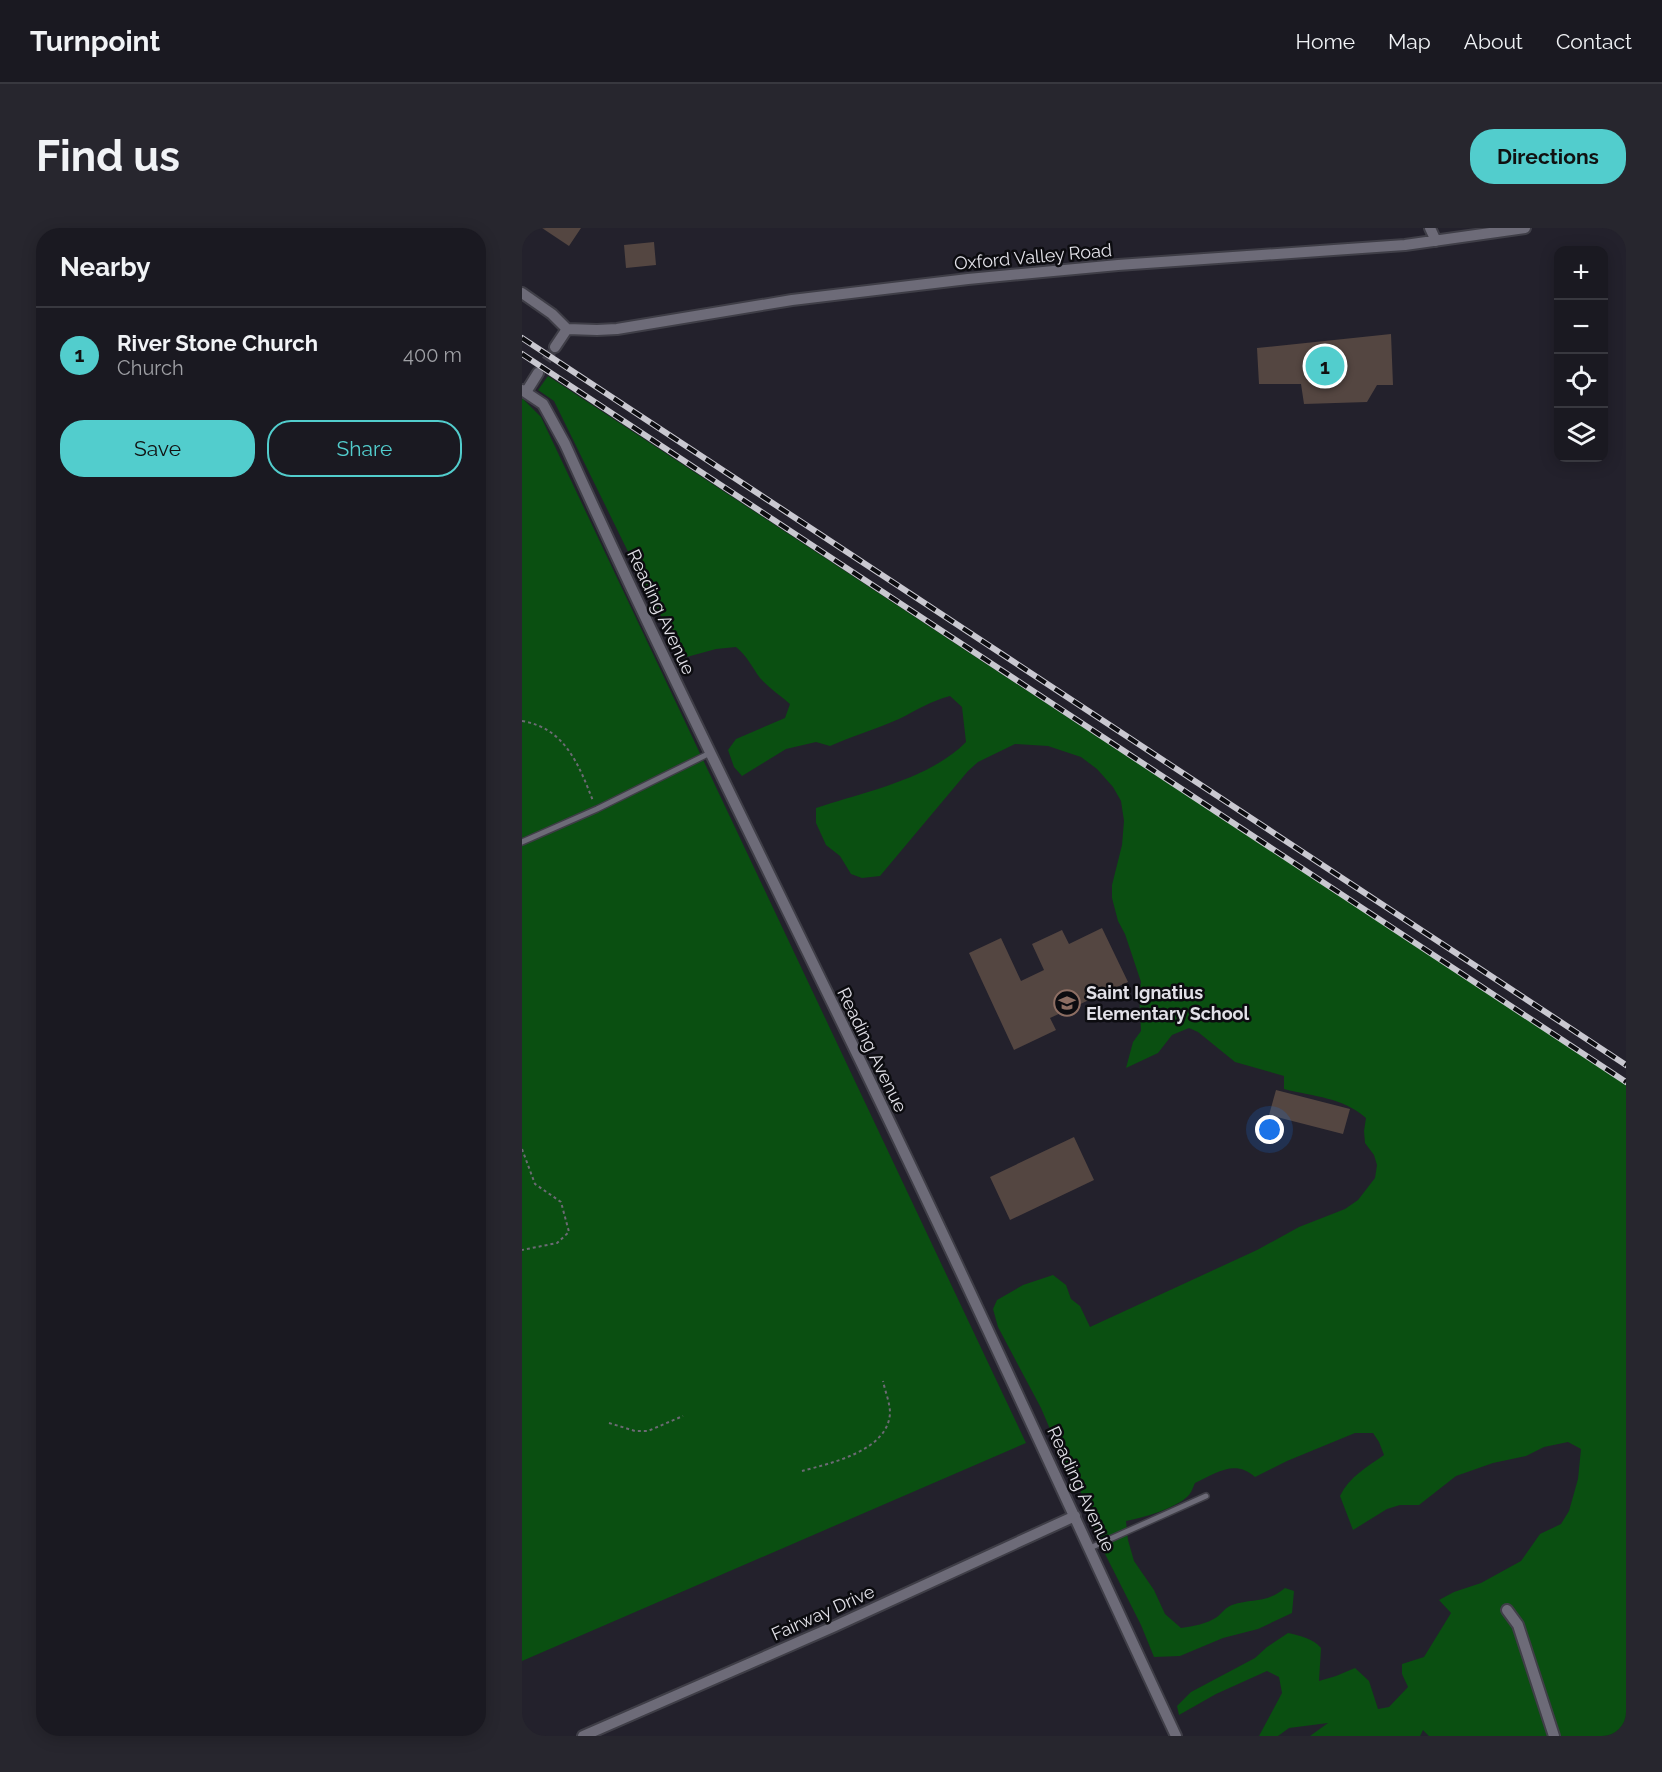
<!DOCTYPE html>
<meta charset="utf-8">
<style>
body{margin:0;font-family:Raleway,sans-serif;background:#27262e;color:#f1f3f6}
.controls{position:absolute;right:18px;top:18px;display:grid;overflow:hidden;border-radius:12px;box-shadow:0 3px 15px #0003}
.controls button{width:54px;height:54px;display:grid;place-items:center;padding:0;border:0;border-bottom:2px solid #38383f;background:#1a1921;color:#f1f3f6;font:30px sans-serif}
.you{position:absolute;left:748px;top:902px;width:21px;height:21px;margin:-15px;border:4px solid #fff;border-radius:50%;background:#1a73e8;box-shadow:0 0 0 9px #1a73e833}
.badge{display:grid;place-items:center;width:39px;height:39px;border-radius:50%;background:#52cdcd;color:#111;font-size:20px;font-weight:700}
.pin{position:absolute;translate:-50% -50%;border:3px solid #fff;box-shadow:0 2px 6px #0006}
.list{margin:0;padding:0;list-style:none}
h2{display:flex;justify-content:space-between;align-items:center;height:78px;margin:0;padding:0 24px;font-size:26px}
h2 small{font-size:20px;font-weight:400;color:#9fa0a5}
.list li{display:grid;grid-template-columns:39px 1fr auto;gap:18px;align-items:center;box-sizing:border-box;height:96px;padding:0 24px;border-top:2px solid #38383f}
.list b{display:block;font-size:22px;white-space:nowrap}
.list p{margin:0;font-size:20px;white-space:nowrap;color:#9fa0a5}
.list em{font-size:20px;font-style:normal;color:#9fa0a5}
.actions{display:flex;gap:12px;padding:18px 24px}
.actions a{flex:1;padding:14px 0;border:2px solid #52cdcd;border-radius:24px;text-align:center;font-size:21px;color:#52cdcd}
.actions .main{background:#52cdcd;color:#111}
.icon{flex:none;width:33px;height:33px;fill:none;stroke:currentColor;stroke-width:2;stroke-linecap:round;stroke-linejoin:round}
.map{position:relative;flex:none;width:1104px;height:1508px;overflow:hidden;border-radius:24px}
header{display:flex;align-items:center;gap:36px;box-sizing:border-box;height:84px;padding:0 30px;background:#1a1921;border-bottom:2px solid #38383f}
header strong{font-size:28px}
nav{display:flex;gap:33px;margin-inline-start:auto;font-size:21px}
.intro{display:flex;align-items:center;justify-content:space-between;box-sizing:border-box;height:144px;padding:0 36px}
h1{margin:0;font-size:42px}
.button{padding:15px 27px;border-radius:24px;background:#52cdcd;color:#111;font-size:21px;font-weight:700}
main{display:flex;gap:36px;padding:0 36px}
aside{flex:1;background:#1a1921;border-radius:24px;box-shadow:0 3px 15px #0003}
.map>svg:first-child{display:block}
.green{fill:#0a4f11}
.building{fill:#544641}
.lines{fill:none;stroke-linecap:round;stroke-linejoin:round}
.minor-tunnel{stroke:#403e48;stroke-width:10;stroke-dasharray:10 5;stroke-linecap:butt}
.service-casing{stroke:#3f3e47;stroke-width:8}
.minor-casing{stroke:#3f3e47;stroke-width:14}
.path{stroke:#6c6a74;stroke-width:2;stroke-dasharray:3 3;stroke-linecap:butt}
.service{stroke:#6d6b78;stroke-width:5}
.minor{stroke:#6d6b78;stroke-width:10}
.rail-casing{stroke:#c9c8d0;stroke-width:6}
.rail{stroke:#0c0c10;stroke-width:4;stroke-dasharray:11;stroke-linecap:butt}
.labels{text-anchor:middle;stroke-width:5;stroke-linejoin:round;paint-order:stroke}
.street-label{font-size:18px;fill:#e2e1e8;stroke:#0c0c10}
.poi-label{font-size:18px;font-weight:bold;fill:#e2e1e8;stroke:#0c0c10;text-anchor:start}
</style>
<header>
<strong>Turnpoint</strong>
<nav><a>Home</a><a>Map</a><a>About</a><a>Contact</a></nav>
</header>
<div class="intro"><h1>Find us</h1><a class="button">Directions</a></div>
<main>
<aside>
<h2>Nearby<small></small></h2>
<ul class="list">
<li><span class="badge">1</span><div><b>River Stone Church</b><p>Church</p></div><em>400 m</em></li>
</ul>
<div class="actions"><a class="main">Save</a><a>Share</a></div>
</aside>
<div class="map">
<svg width="1104" height="1508" viewBox="0 0 1104 1508">
<rect width="100%" height="100%" fill="#23212c"/>
<!-- green -->
<path class="green" d="M26 148 1104 856V1508H907L901 1502 898 1508H788L806 1495 767 1500 756 1508H737L760 1465 757 1449 745 1443 694 1466 657 1487 655 1478 669 1464 733 1430 745 1419 766 1405C779 1408 790 1410 799 1420L797 1453 814 1448 833 1440 847 1453 856 1481 867 1479 886 1459 880 1446V1436L902 1429 929 1385 917 1372 932 1364 959 1355 999 1333 1018 1306 1039 1296 1047 1283 1056 1251 1059 1221 1046 1214 1022 1219 1004 1228 971 1235 934 1248 897 1277H878L865 1281 831 1302 818 1268C827 1249 845 1239 862 1227L857 1214 851 1205H833L765 1233 733 1249C713 1231 694 1245 673 1255 671 1259 670 1264 666 1268 654 1280 621 1290 604 1293L606 1312 612 1333 632 1362 643 1386 659 1400C672 1398 684 1396 695 1389 700 1385 704 1379 710 1377 731 1370 744 1376 763 1360L772 1363 770 1385 736 1401 701 1410 658 1428 632 1429 619 1397 577 1314 555 1254 545 1241 519 1180 476 1099 471 1081 475 1072 501 1057 531 1047 544 1057 549 1071 558 1078 568 1099 735 1022 777 999 823 981 836 972 853 950 855 937 852 927 843 915 842 903 844 890C820 869 793 869 762 861V848L713 834 676 804 667 800 650 807 636 825 604 840 611 814 619 803 617 765 619 754 603 706 596 693 590 670V657L600 617 602 593 599 573 591 559 575 541 559 529 526 518 493 516 456 534 446 543 358 648 340 650 329 646 318 628 304 617 294 595V580C342 564 408 551 444 514L440 479 428 468C409 473 395 482 377 491 355 501 330 508 308 518L294 514 264 521 220 548 212 539 206 522 214 511 263 490 268 476C258 467 247 460 238 450 230 439 225 428 214 419L194 421 161 430 116 344 32 173 16 162Z
M0 170 19 189 504 1215 0 1433Z"/>
<!-- building -->
<path class="building" d="M20 0H59L47 18Z
M132 14 134 37 104 40 102 17Z
M869 106 871 157H855L845 174 782 176 779 156H737L735 120Z
M580 700 606 754 528 790 534 802 492 822 447 725 479 710 499 753 522 742 510 716 540 702 547 716Z
M754 862 828 881 821 906 747 887Z
M552 909 572 952 488 992 468 949Z"/>
<g class="lines">
<!-- minor-tunnel -->
<path class="minor-tunnel" d="M16 145 33 119"/>
<!-- service casing -->
<g class="service-casing">
<path id="service" d="M0 614 75 581 188 525
M568 1320 684 1268"/>
</g>
<!-- minor casing -->
<g class="minor-casing">
<path id="minor" d="M908 0 914 13
M0 65 30 86 45 101
M45 101 75 102 95 101 270 72 446 51 596 37 883 17 1003 0
M33 119 45 101
M0 162 21 176 43 216C151 456 271 690 384 928 476 1121 564 1315 654 1508
M4 164 16 145
M985 1382 996 1397 1032 1508
M61 1508 311 1399 553 1288"/>
</g>
<!-- path -->
<path class="path" d="M0 493C43 500 57 537 71 573
M0 921 13 956 39 974 47 1004 35 1015 0 1022
M87 1195 113 1203H126L161 1188
M280 1243C309 1235 366 1223 368 1185 368 1175 363 1163 361 1153"/>
<!-- service -->
<use href="#service" class="service"/>
<!-- minor -->
<use href="#minor" class="minor"/>
<!-- rail casing -->
<g class="rail-casing">
<path id="rail" d="M0 110 1104 837
M0 126 1104 854"/>
</g>
<!-- rail -->
<use href="#rail" class="rail"/>
</g>
<!-- icons -->
<defs>
<g id="school-ring" transform="scale(1.35)"><circle r="9.5" fill="#0c0c10" stroke="#8d6e63" stroke-width="1.5"/><path d="M0-5L7-2L0 1L-7-2ZM-4 1L0 2.5L4 1V4Q0 6-4 4Z" fill="#8d6e63"/></g>
</defs>
<g fill-rule="evenodd">
<use href="#school-ring" x="545" y="775"/>
</g>
<g class="labels">
<!-- street labels -->
<g class="street-label">
<text transform="translate(511 29) rotate(-5)" y="6">Oxford Valley Road</text>
<text transform="translate(139 384) rotate(65)" y="6">Reading Avenue</text>
<text transform="translate(350 822) rotate(64)" y="6">Reading Avenue</text>
<text transform="translate(559 1261) rotate(65)" y="6">Reading Avenue</text>
<text transform="translate(301 1385) rotate(-24)" y="6">Fairway Drive</text>
</g>
<!-- poi labels -->
<g class="poi-label">
<text x="564" y="771">Saint Ignatius<tspan x="564" dy="21">Elementary School</tspan></text>
</g>
</g>
</svg>
<div class="controls">
<button>+</button>
<button>−</button>
<button><svg class="icon" aria-label="locate" viewBox="0 0 24 24"><circle cx="12" cy="12" r="6"/><path d="M12 2v4M12 18v4M2 12h4M18 12h4"/></svg></button>
<button><svg class="icon" aria-label="layers" viewBox="0 0 24 24"><path d="M12 4l9 5-9 5-9-5zM3 14l9 5 9-5"/></svg></button>
</div>
<div class="you"></div>
<div class="pin badge" style="left:803px;top:138px">1</div>
</div>
</main>
